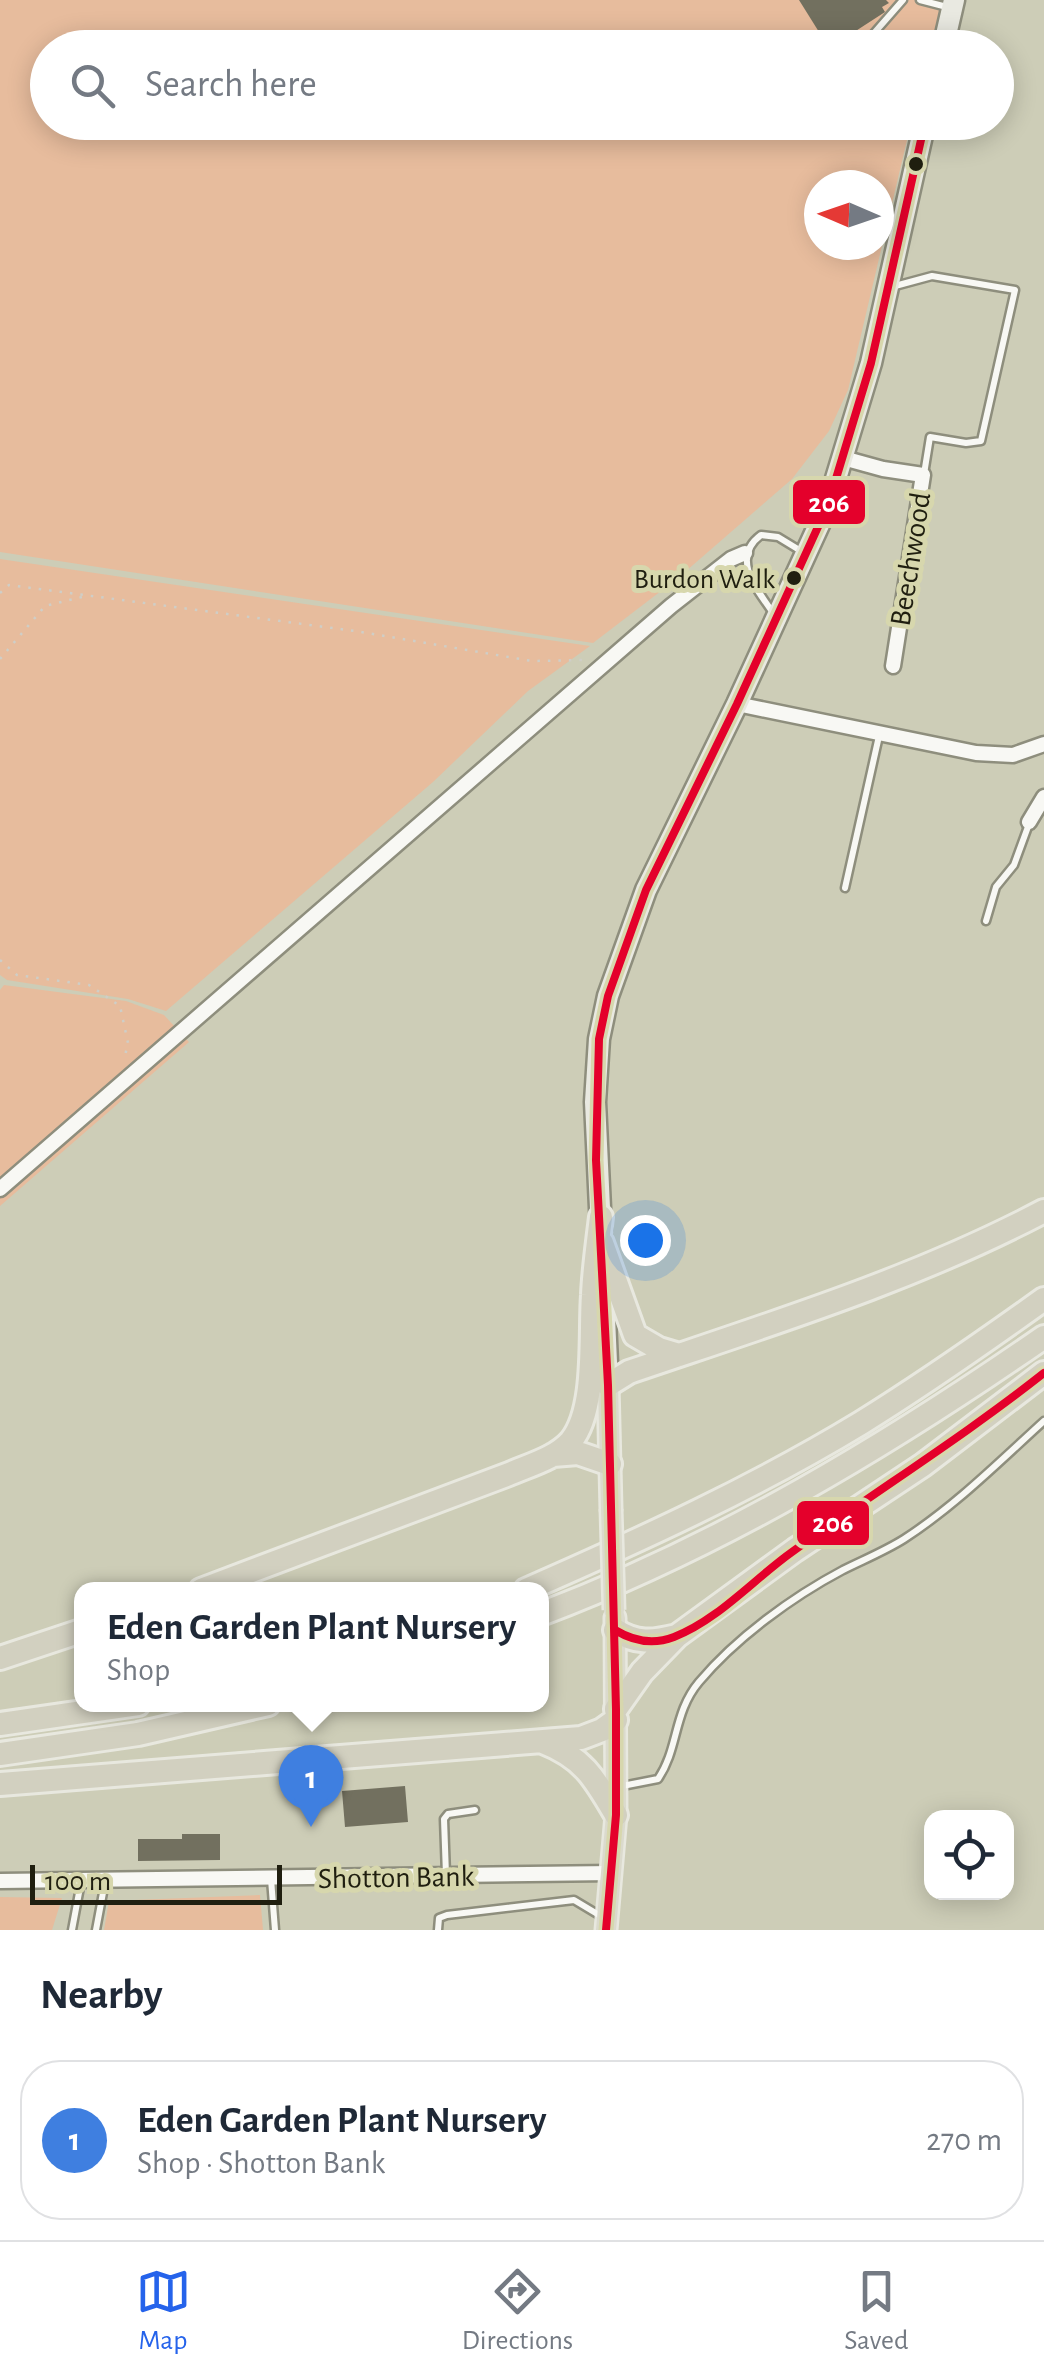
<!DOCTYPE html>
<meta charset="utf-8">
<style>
body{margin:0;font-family:"Alegreya Sans",sans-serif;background:#f2f2f3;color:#1f2937}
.controls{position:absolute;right:30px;bottom:30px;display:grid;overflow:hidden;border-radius:20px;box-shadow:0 5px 25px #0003}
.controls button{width:90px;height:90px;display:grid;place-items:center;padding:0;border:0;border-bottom:2px solid #e0e1e3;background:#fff;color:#1f2937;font:50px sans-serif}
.compass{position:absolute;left:804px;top:170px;width:90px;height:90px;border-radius:50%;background:#fff;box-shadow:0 5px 25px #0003;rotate:272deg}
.scale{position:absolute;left:30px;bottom:25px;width:252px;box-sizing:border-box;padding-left:10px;border:5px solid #201f10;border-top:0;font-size:28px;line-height:35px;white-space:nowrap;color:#201f10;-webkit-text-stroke:8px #d7d7ad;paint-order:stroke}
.you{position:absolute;left:645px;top:1240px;width:35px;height:35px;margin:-25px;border:8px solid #fff;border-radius:50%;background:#1a73e8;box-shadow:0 0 0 15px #1a73e833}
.badge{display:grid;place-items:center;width:65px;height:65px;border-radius:50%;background:#2563eb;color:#fff;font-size:32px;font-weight:700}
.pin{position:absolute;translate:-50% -82px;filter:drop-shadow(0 2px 5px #0008)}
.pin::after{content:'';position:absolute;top:52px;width:35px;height:30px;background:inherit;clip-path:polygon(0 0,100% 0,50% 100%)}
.popup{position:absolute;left:74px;top:1582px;width:475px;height:130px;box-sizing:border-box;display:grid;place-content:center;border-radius:20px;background:#fff;filter:drop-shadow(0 2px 8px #0005);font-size:32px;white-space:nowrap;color:#747a83}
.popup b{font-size:38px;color:#1f2937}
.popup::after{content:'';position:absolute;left:50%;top:100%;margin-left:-20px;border:20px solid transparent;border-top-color:#fff}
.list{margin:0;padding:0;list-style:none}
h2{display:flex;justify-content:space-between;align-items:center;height:130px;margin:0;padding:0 40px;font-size:42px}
h2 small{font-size:32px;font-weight:400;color:#747a83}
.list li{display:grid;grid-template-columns:65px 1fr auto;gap:30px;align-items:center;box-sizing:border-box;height:160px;margin:0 20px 20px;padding:0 20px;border:2px solid #e0e1e3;border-radius:40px}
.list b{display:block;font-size:38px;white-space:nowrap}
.list p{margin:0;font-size:32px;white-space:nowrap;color:#747a83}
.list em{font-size:32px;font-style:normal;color:#747a83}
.icon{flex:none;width:55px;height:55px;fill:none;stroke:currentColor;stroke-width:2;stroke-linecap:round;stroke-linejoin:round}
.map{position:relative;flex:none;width:1044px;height:1930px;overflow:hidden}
.search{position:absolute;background:#fff;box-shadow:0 5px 25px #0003;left:30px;right:30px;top:30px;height:110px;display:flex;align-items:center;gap:25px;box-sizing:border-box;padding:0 35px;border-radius:55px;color:#747a83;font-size:38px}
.sheet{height:310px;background:#fff}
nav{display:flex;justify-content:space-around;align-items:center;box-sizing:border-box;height:140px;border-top:2px solid #e0e1e3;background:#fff;font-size:28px;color:#747a83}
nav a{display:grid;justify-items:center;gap:5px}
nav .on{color:#2563eb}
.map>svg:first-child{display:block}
.green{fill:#e7bc9d;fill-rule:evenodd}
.building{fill:#72705f}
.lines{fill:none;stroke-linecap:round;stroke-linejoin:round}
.service-casing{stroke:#8e8e7d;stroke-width:11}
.minor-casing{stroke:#8e8e7d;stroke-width:19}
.secondary-casing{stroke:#8e8e7d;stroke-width:25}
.primary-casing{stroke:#e8e8df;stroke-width:25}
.trunk-casing{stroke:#e8e8df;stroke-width:28}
.path{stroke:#cfcec7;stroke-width:2.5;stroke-dasharray:2.5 8;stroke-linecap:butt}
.service{stroke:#f8f8f4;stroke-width:6}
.minor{stroke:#f8f8f4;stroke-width:14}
.secondary{stroke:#e9e9e1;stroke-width:20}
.primary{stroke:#dbdacd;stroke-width:20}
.trunk{stroke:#d2d0c0;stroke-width:22}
.primary-bridge-casing{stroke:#e8e8df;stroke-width:25;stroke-linecap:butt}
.primary-bridge{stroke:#dbdacd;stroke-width:20}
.bus-1-casing{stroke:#d7d7ad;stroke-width:15}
.bus-1{stroke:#e4002b;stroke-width:8}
.bus-dot{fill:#201f10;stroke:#d7d7ad;stroke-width:4}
.labels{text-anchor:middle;stroke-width:10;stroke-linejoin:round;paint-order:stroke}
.bus-label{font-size:28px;fill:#201f10;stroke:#d7d7ad;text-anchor:end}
.street-label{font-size:30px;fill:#201f10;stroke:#d7d7ad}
.line-badge{stroke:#d7d7ad;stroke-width:4}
.badge-label{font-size:28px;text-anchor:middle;font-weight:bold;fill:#fff}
</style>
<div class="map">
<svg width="1044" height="1930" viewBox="0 0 1044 1930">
<rect width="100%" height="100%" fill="#cdcdb7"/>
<!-- green -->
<path class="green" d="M0 0H943L931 47 48 48V122L911 123 848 390 829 431 792 479 678 578 593 643 0 552ZM819 185H879V245H819Z
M0 559 590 646 528 691 433 782 166 1011 128 999 7 980 0 975Z
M4 985 126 1001 164 1015 189 1042 0 1206V990Z
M260 1895 263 1930H104L109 1901Z
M0 1897 62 1898 52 1930H0Z"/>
<!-- building -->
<path class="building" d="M799 0H886L889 3 882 7 885 12 848 36 850 39 837 48H829Z
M405 1786 408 1822 345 1827 342 1791Z
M182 1834H220V1860L138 1861V1839H182Z"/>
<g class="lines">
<!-- service casing -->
<g class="service-casing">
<path id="service" d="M920 0 947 7
M861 48 903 0
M895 286 932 276 1015 290 981 441 966 443 930 437 924 474
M774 614C757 590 730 558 761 535L778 537 801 551
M845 888 879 736
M986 921 996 887 1014 865 1029 824
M617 1787 658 1779C679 1748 673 1713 699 1682 736 1638 792 1597 843 1570 863 1560 885 1551 904 1539 955 1506 999 1462 1044 1421
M446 1875 444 1819 448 1814 475 1810
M271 1879 275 1930
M72 1930 81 1882
M96 1930 105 1882
M438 1930 439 1918 447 1915 574 1900 604 1918"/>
</g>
<!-- minor casing -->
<g class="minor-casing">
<path id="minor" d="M843 458 883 469 923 475 893 666
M737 704 976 753 1013 755 1044 744
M1029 822 1044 797
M0 1189 671 606 731 559 745 553
M0 1881 613 1873"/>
</g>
<!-- secondary casing -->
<g class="secondary-casing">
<path id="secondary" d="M943 48 954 0
M601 1229 595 1102 599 1039 608 996 646 890 737 704 828 505 871 363 925 122
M603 1273 608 1385"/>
</g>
<!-- primary casing -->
<g class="primary-casing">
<path id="primary" d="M608 1385 611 1509
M606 1930 616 1815 615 1618"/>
</g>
<!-- trunk casing -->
<g class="trunk-casing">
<path id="trunk" d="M602 1243 635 1335 659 1349 679 1355
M608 1385 629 1372C770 1324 913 1280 1044 1211
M553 1455 578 1453 610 1464
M201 1590 509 1474C530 1465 556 1458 571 1441 597 1409 590 1335 593 1295 594 1269 598 1243 601 1217
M526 1590C640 1540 754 1488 861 1423 924 1384 984 1342 1044 1299
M541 1614C720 1546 887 1446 1044 1337
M615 1630C636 1644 653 1642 677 1636
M0 1658 81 1631
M616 1709 642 1672 677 1636 795 1550 923 1465 1044 1373
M0 1724 138 1704
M543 1742C584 1758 595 1779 616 1815
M0 1754 138 1734 268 1704
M0 1784 581 1738 602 1730 616 1720"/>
</g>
<!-- path -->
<path class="path" d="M0 593 9 585 355 631 532 661 584 660
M0 659 45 606 86 596
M0 960 17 975 89 985 120 1006 128 1043 124 1060"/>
<!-- service -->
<use href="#service" class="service"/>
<!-- minor -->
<use href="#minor" class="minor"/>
<!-- secondary -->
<use href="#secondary" class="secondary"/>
<!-- primary -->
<use href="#primary" class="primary"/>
<!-- trunk -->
<use href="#trunk" class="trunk"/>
<!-- primary-bridge casing -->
<g class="primary-bridge-casing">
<path id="primary-bridge" d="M611 1509 614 1610"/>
</g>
<!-- primary-bridge -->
<use href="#primary-bridge" class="primary-bridge"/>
<!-- bus-1 casing -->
<g class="bus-1-casing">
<path id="bus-1" d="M615 1630C633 1641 653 1645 674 1637 718 1620 754 1579 792 1552 876 1491 963 1437 1044 1373
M606 1930 616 1815V1709L608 1385 596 1160 599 1039 608 996 646 890 737 704 828 505 871 363 925 122"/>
</g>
<!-- bus-1 -->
<use href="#bus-1" class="bus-1"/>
</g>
<!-- markers -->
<g class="bus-dot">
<circle cx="916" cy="164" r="9"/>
<circle cx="794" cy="578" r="9"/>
</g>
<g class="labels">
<!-- bus labels -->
<g class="bus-label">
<text x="775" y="588">Burdon Walk</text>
</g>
<!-- street labels -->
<g class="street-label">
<text transform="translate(910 559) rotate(-81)" y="10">Beechwood</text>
<text transform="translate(396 1877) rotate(-1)" y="10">Shotton Bank</text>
</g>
</g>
<g class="line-badge">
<rect x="791" y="478" width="76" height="48" rx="10" fill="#e4002b"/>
<rect x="795" y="1499" width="76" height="48" rx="10" fill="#e4002b"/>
</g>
<g class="badge-label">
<text x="829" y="512">206</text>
<text x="833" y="1532">206</text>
</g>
</svg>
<div class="controls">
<button><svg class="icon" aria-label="locate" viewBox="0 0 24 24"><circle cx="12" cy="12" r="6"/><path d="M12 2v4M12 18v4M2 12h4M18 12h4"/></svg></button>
</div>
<svg class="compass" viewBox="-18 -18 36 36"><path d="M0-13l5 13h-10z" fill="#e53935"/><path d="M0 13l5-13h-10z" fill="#747a83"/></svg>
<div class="scale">100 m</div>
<div class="you"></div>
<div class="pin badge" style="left:311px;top:1827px;background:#3f7fe0">1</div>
<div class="popup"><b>Eden Garden Plant Nursery</b>Shop</div>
<div class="search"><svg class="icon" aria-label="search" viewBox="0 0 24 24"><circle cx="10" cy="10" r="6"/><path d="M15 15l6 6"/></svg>Search here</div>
</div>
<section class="sheet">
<h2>Nearby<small></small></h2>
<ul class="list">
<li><span class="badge" style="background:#3f7fe0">1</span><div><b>Eden Garden Plant Nursery</b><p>Shop · Shotton Bank</p></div><em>270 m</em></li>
</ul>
</section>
<nav>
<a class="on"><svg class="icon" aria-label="map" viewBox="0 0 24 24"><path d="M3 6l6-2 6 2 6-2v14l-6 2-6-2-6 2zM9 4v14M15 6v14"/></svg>Map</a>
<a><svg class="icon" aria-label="directions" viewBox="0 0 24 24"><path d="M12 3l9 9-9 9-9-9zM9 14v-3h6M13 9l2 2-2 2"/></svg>Directions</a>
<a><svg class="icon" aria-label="saved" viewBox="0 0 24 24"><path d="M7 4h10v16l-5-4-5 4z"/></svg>Saved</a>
</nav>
